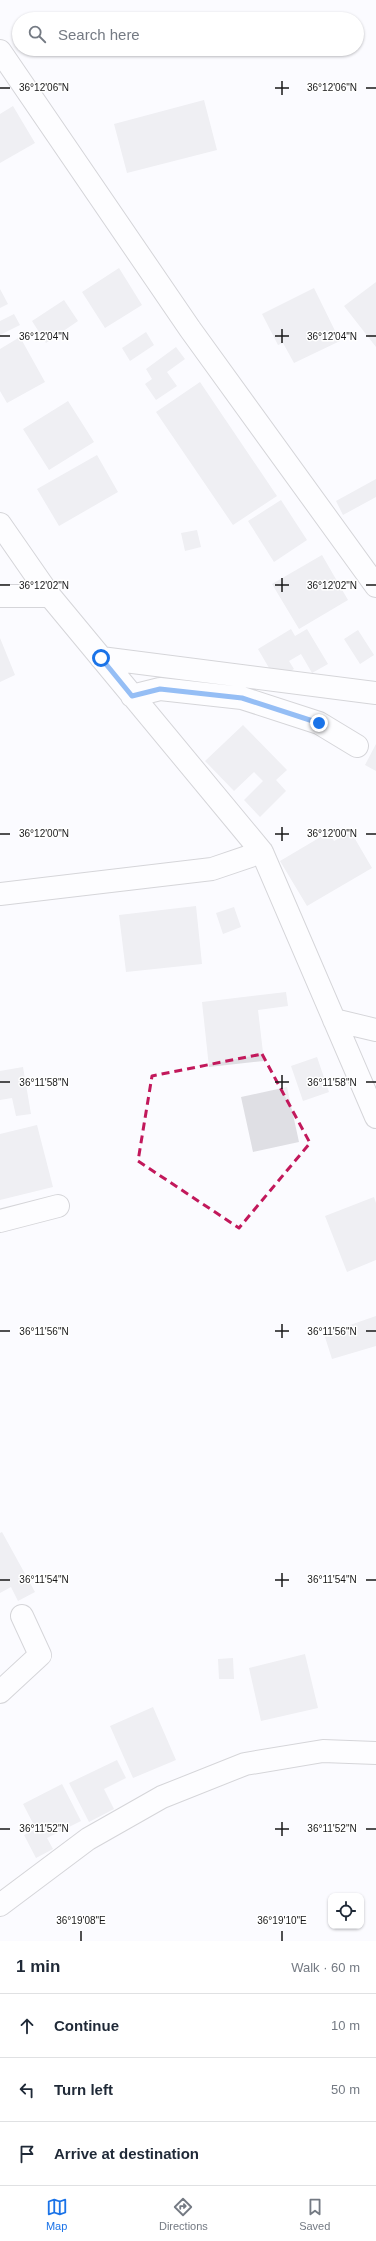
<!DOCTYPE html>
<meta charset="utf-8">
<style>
body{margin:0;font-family:Arial,sans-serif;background:#f6f6f7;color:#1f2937}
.controls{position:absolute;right:12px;bottom:12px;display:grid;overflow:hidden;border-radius:8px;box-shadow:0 1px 3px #0004}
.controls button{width:36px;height:36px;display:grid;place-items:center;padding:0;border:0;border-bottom:1px solid #e0e1e3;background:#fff;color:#1f2937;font:20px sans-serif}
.stop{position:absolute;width:12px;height:12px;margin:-9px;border:3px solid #1a73e8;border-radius:50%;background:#fff}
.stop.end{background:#1a73e8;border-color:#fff;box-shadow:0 1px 4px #0008}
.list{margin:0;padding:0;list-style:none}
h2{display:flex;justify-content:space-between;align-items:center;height:52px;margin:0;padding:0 16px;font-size:17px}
h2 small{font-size:13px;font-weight:400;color:#747a83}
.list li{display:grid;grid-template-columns:26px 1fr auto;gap:12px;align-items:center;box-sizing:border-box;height:64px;padding:0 16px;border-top:1px solid #e0e1e3}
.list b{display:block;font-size:15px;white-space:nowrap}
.list em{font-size:13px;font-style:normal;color:#747a83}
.icon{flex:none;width:22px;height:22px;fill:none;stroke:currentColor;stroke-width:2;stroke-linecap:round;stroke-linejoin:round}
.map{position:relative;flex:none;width:376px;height:1941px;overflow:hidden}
.search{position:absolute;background:#fff;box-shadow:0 1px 3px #0004;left:12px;right:12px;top:12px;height:44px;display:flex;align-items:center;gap:10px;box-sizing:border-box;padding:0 14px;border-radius:22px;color:#747a83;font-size:15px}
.sheet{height:244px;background:#fff}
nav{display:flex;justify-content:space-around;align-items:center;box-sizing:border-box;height:56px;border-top:1px solid #e0e1e3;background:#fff;font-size:11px;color:#747a83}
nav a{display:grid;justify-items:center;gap:2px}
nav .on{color:#1a73e8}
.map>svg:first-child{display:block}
.building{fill:#dfdfe4}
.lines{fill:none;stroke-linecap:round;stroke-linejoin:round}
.minor-casing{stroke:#a7a7ab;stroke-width:24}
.minor{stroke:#fff;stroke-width:22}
.route{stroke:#1a73e8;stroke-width:5}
.marked{fill:none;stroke:#c2185b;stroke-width:3;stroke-dasharray:8 5;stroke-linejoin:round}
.ticks{fill:none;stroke:#181819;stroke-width:1.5}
.ticks-label{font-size:10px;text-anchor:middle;fill:#181819;stroke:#fff;stroke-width:3;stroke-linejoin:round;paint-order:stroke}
</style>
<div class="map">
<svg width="376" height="1941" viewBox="0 0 376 1941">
<rect width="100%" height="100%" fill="#fbfbff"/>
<!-- building -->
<path class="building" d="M204 100 217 150 127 173 114 124Z
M13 106 35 143 0 163V114Z
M119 268 142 305 105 328 82 292Z
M376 282V347L344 306Z
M314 288 340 341 294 363 283 343 278 345 262 314Z
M0 289 8 304 0 308Z
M64 300 78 321 46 343 32 321Z
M14 314 20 325 0 335V321Z
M146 332 154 345 130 361 122 348Z
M20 337 45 382 7 403 0 391V349Z
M176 347 185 359 167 372 177 386 156 400 145 384 152 379 146 369Z
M200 382 277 496 233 525 156 412Z
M68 401 94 442 49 470 23 429Z
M97 455 118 492 59 526 37 489Z
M376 479V497L343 515 336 501Z
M281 500 307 540 274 562 248 521Z
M197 530 201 547 185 551 181 533Z
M322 555 348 600 299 629 272 584Z
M291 629 295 636 307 629 328 664 312 673 301 654 289 661 294 669 276 680 258 649Z
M358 630 374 655 360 664 344 639Z
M0 638 15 675 0 682Z
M243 725 287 770 276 780 286 791 260 817 244 800 263 781 254 772 234 791 205 761Z
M376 744V771L365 765Z
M329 832 334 841 351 832 372 868 307 906 280 861Z
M196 906 202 964 126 972 119 915Z
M234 907 241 927 223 934 216 913Z
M286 992 288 1006 258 1010 264 1061 209 1067 202 1002Z
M317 1057 329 1092 303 1101 291 1066Z
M23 1067 31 1114 16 1116 12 1098 0 1100V1071Z
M287 1087 299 1142 253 1152 241 1097Z
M37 1125 53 1187 0 1200V1134Z
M374 1197 376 1203V1260L347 1272 325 1216Z
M376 1316V1346L332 1359 324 1334Z
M2 1532 35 1592 18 1601 11 1587 0 1593V1533Z
M305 1654 318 1708 261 1721 249 1668Z
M233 1658 234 1679H219L218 1659Z
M153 1707 176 1760 133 1778 110 1726Z
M117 1760 126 1778 104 1789 114 1809 89 1822 69 1783Z
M62 1784 81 1821 47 1838 53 1849 36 1858 24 1835 36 1829 23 1804Z"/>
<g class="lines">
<!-- minor casing -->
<g class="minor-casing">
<path id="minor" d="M0 51 190 329 376 586
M0 524 50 596H0
M50 596 262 852
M101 658 376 693
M132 696 160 689 242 698 319 723 357 746
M0 894 212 869 262 852 376 1117
M334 1020 376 1030
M0 1221 58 1206
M0 1692 40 1655 22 1616
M0 1905 88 1839 162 1797 245 1764 323 1751 376 1753"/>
</g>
<!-- minor -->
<use href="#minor" class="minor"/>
</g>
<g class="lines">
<!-- route -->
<path class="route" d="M101 658 132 696 160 689 242 698 319 723"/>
</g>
<!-- marked area -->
<path d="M0 0H376V1941H0ZM262 1054 310 1143 239 1228 138 1161 152 1076Z" fill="#fbfbff" fill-opacity=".55" fill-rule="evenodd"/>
<path class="marked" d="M262 1054 310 1143 239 1228 138 1161 152 1076Z"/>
<!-- ticks -->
<path class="ticks" d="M282 81V95M0 88H10M275 88H289M366 88H376M282 329V343M0 336H10M275 336H289M366 336H376M282 578V592M0 585H10M275 585H289M366 585H376M282 827V841M0 834H10M275 834H289M366 834H376M282 1075V1089M0 1082H10M275 1082H289M366 1082H376M282 1324V1338M0 1331H10M275 1331H289M366 1331H376M282 1573V1587M0 1580H10M275 1580H289M366 1580H376M282 1822V1836M0 1829H10M275 1829H289M366 1829H376M81 1931V1941M282 1931V1941"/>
<g class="ticks-label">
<text x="44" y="91">36°12'06"N</text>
<text x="332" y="91">36°12'06"N</text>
<text x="44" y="340">36°12'04"N</text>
<text x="332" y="340">36°12'04"N</text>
<text x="44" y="589">36°12'02"N</text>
<text x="332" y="589">36°12'02"N</text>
<text x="44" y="837">36°12'00"N</text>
<text x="332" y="837">36°12'00"N</text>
<text x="44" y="1086">36°11'58"N</text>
<text x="332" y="1086">36°11'58"N</text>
<text x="44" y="1335">36°11'56"N</text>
<text x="332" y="1335">36°11'56"N</text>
<text x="44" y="1583">36°11'54"N</text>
<text x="332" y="1583">36°11'54"N</text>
<text x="44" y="1832">36°11'52"N</text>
<text x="332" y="1832">36°11'52"N</text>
<text x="81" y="1924">36°19'08"E</text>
<text x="282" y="1924">36°19'10"E</text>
</g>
</svg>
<div class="controls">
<button><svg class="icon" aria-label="locate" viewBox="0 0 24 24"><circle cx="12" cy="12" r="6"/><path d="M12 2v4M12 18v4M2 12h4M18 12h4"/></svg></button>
</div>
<div class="stop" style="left:101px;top:658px"></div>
<div class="stop end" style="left:319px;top:723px"></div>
<div class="search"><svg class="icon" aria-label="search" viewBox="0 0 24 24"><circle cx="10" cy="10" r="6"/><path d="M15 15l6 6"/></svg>Search here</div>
</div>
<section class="sheet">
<h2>1 min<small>Walk · 60 m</small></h2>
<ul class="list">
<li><svg class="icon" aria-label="ahead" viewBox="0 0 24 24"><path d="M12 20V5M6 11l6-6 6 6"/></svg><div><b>Continue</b></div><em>10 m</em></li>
<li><svg class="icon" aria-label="left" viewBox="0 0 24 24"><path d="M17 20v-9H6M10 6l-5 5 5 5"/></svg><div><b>Turn left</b></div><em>50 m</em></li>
<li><svg class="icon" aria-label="arrive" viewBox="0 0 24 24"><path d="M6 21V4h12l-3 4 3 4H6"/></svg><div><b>Arrive at destination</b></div></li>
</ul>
</section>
<nav>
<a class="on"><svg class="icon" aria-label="map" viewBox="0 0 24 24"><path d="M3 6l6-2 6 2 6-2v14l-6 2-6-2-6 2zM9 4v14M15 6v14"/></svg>Map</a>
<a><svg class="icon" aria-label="directions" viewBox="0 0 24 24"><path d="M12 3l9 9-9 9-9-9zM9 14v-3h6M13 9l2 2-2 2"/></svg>Directions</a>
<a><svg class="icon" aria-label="saved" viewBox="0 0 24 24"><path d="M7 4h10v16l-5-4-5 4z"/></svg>Saved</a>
</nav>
